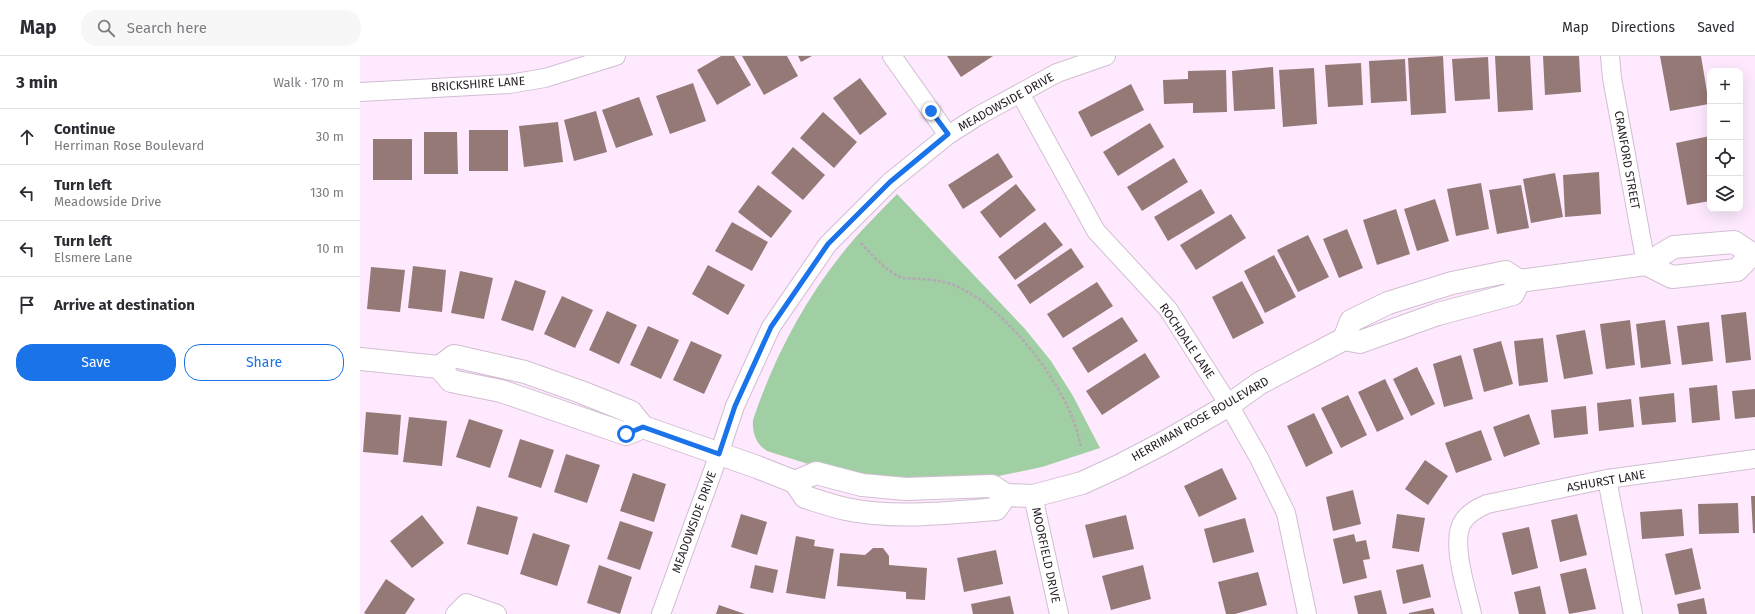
<!DOCTYPE html>
<meta charset="utf-8">
<style>
body{margin:0;font-family:"Fira Sans",sans-serif;background:#f7f7f7;color:#2b2b33}
.controls{position:absolute;right:12px;top:12px;display:grid;overflow:hidden;border-radius:8px;box-shadow:0 4px 16px #0002}
.controls button{width:36px;height:36px;display:grid;place-items:center;padding:0;border:0;border-bottom:1px solid #e1e1e2;background:#fff;color:#2b2b33;font:20px sans-serif}
.stop{position:absolute;width:12px;height:12px;margin:-9px;border:3px solid #1a73e8;border-radius:50%;background:#fff}
.stop.end{background:#1a73e8;border-color:#fff;box-shadow:0 1px 4px #0008}
.list{margin:0;padding:0;list-style:none}
h2{display:flex;justify-content:space-between;align-items:center;height:52px;margin:0;padding:0 16px;font-size:17px}
h2 small{font-size:13px;font-weight:400;color:#7c7c81}
.list li{display:grid;grid-template-columns:26px 1fr auto;gap:12px;align-items:center;box-sizing:border-box;height:56px;padding:0 16px;border-top:1px solid #e1e1e2}
.list b{display:block;font-size:15px;white-space:nowrap}
.list p{margin:0;font-size:13px;white-space:nowrap;color:#7c7c81}
.list em{font-size:13px;font-style:normal;color:#7c7c81}
.actions{display:flex;gap:8px;padding:12px 16px}
.actions a{flex:1;padding:9px 0;border:1px solid #1a73e8;border-radius:16px;text-align:center;font-size:14px;color:#1a73e8}
.actions .main{background:#1a73e8;color:#fff}
.icon{flex:none;width:22px;height:22px;fill:none;stroke:currentColor;stroke-width:2;stroke-linecap:round;stroke-linejoin:round}
.map{position:relative;flex:none;width:1395px;height:558px;overflow:hidden}
header{display:flex;align-items:center;gap:24px;box-sizing:border-box;height:56px;padding:0 20px;background:#fff;border-bottom:1px solid #e1e1e2}
header strong{font-size:19px}
nav{display:flex;gap:22px;margin-inline-start:auto;font-size:14px}
.search{width:280px;height:36px;background:#f7f7f7;display:flex;align-items:center;gap:10px;box-sizing:border-box;padding:0 14px;border-radius:16px;color:#7c7c81;font-size:15px}
main{display:flex}
aside{flex:1;background:#fff}
.map>svg:first-child{display:block}
.green{fill:#a0cfa3}
.building{fill:#957976}
.lines{fill:none;stroke-linecap:round;stroke-linejoin:round}
.minor-casing{stroke:#d2bed2;stroke-width:20}
.tertiary-casing{stroke:#d2bed2;stroke-width:24}
.path{stroke:#b6a6b6;stroke-width:2.5;stroke-dasharray:3 2;stroke-linecap:butt}
.minor{stroke:#fff;stroke-width:18}
.tertiary{stroke:#fff;stroke-width:22}
.route{stroke:#1a73e8;stroke-width:5}
.labels{text-anchor:middle;stroke-width:3;stroke-linejoin:round;paint-order:stroke}
.street-label{font-size:12px;fill:#251e25;stroke:#fff}
</style>
<header>
<strong>Map</strong>
<div class="search"><svg class="icon" aria-label="search" viewBox="0 0 24 24"><circle cx="10" cy="10" r="6"/><path d="M15 15l6 6"/></svg>Search here</div>
<nav><a>Map</a><a>Directions</a><a>Saved</a></nav>
</header>
<main>
<aside>
<h2>3 min<small>Walk · 170 m</small></h2>
<ul class="list">
<li><svg class="icon" aria-label="ahead" viewBox="0 0 24 24"><path d="M12 20V5M6 11l6-6 6 6"/></svg><div><b>Continue</b><p>Herriman Rose Boulevard</p></div><em>30 m</em></li>
<li><svg class="icon" aria-label="left" viewBox="0 0 24 24"><path d="M17 20v-9H6M10 6l-5 5 5 5"/></svg><div><b>Turn left</b><p>Meadowside Drive</p></div><em>130 m</em></li>
<li><svg class="icon" aria-label="left" viewBox="0 0 24 24"><path d="M17 20v-9H6M10 6l-5 5 5 5"/></svg><div><b>Turn left</b><p>Elsmere Lane</p></div><em>10 m</em></li>
<li><svg class="icon" aria-label="arrive" viewBox="0 0 24 24"><path d="M6 21V4h12l-3 4 3 4H6"/></svg><div><b>Arrive at destination</b></div></li>
</ul>
<div class="actions"><a class="main">Save</a><a>Share</a></div>
</aside>
<div class="map">
<svg width="1395" height="558" viewBox="0 0 1395 558">
<rect width="100%" height="100%" fill="#fee9fe"/>
<!-- green -->
<path class="green" d="M537 138 665 273 691 305 713 340 740 392 682 411 624 423 568 425 508 421 464 413 407 395C396 388 392 377 393 364 415 298 449 235 495 182 508 167 523 153 537 138Z"/>
<!-- building -->
<path class="building" d="M361 0H374L391 29 357 49 337 14Z
M382 0H427L438 20 404 39Z
M438 0H452L441 6Z
M587 0H633L601 21Z
M1083 0 1086 57 1051 59 1048 2Z
M1135 0H1170L1173 54 1138 56Z
M1183 0H1219L1221 36 1185 39Z
M1300 0H1341L1349 48 1310 55Z
M1128 1 1130 43 1095 45 1092 3Z
M1045 3 1047 45 1011 47 1009 5Z
M1001 7 1003 49 968 51 965 9Z
M913 11 915 53 874 55 872 15Z
M954 12 957 68 923 71 919 14Z
M866 14 867 56 833 57V47L804 48 803 24 828 23V15Z
M500 22 527 58 500 79 473 42Z
M333 27 346 65 310 78 296 40Z
M771 28 784 54 731 81 718 56Z
M279 41 293 79 256 92 242 54Z
M236 55 247 96 214 105 204 64Z
M463 56 497 86 474 112 440 82Z
M198 66 203 106 164 111 159 70Z
M790 67 804 91 758 120 743 96Z
M109 74H148V115H109Z
M64 76H97L98 118H64Z
M1350 80V145L1327 149 1316 87Z
M13 83H52V124H13Z
M433 91 465 119 443 144 411 117Z
M638 97 653 121 603 153 588 129Z
M814 102 828 126 782 155 767 131Z
M1239 116 1241 158 1205 161 1203 119Z
M1195 117 1203 161 1171 167 1163 123Z
M1121 127 1129 173 1096 180 1087 133Z
M656 128 676 154 640 182 620 156Z
M398 129 432 155 411 182 378 156Z
M1161 129 1169 172 1137 178 1129 134Z
M841 133 855 157 808 185 794 161Z
M1075 143 1089 185 1057 195 1044 153Z
M1036 153 1050 198 1017 209 1003 164Z
M871 158 886 182 836 214 820 189Z
M372 166 408 186 392 215 355 195Z
M685 166 703 189 655 224 638 201Z
M987 173 1003 212 979 222 963 183Z
M948 179 969 221 938 236 917 194Z
M711 192 724 211 670 248 657 229Z
M914 199 936 241 905 257 884 215Z
M348 209 385 229 368 259 332 238Z
M53 210 86 214 82 256 48 252Z
M11 211 45 214 40 256 7 253Z
M100 215 133 222 124 263 91 257Z
M155 224 186 235 173 275 141 264Z
M882 225 904 267 873 283 852 241Z
M737 226 753 250 703 282 687 258Z
M202 240 233 254 215 292 184 278Z
M247 255 277 269 259 308 229 294Z
M1386 256 1391 304 1366 307 1361 259Z
M762 261 778 285 728 317 712 292Z
M1270 264 1275 309 1246 313 1240 268Z
M1305 264 1311 308 1281 312 1276 268Z
M1349 266 1353 305 1322 309 1317 270Z
M288 270 319 284 301 323 270 309Z
M1225 274 1233 318 1204 323 1196 279Z
M1183 282 1188 326 1159 330 1154 285Z
M331 285 362 299 344 338 313 324Z
M1141 285 1153 328 1124 336 1113 293Z
M785 297 800 321 742 359 726 335Z
M1101 299 1113 343 1084 351 1073 308Z
M1057 311 1075 348 1051 360 1033 323Z
M1025 323 1044 363 1017 376 998 336Z
M1357 329 1360 364 1332 367 1329 332Z
M1395 333V361L1375 363 1372 335Z
M1314 337 1316 366 1282 369 1279 341Z
M988 339 1007 379 981 392 961 352Z
M1271 343 1274 371 1239 375 1237 347Z
M1226 350 1228 378 1194 382 1191 354Z
M6 356 41 359 38 399 3 396Z
M954 357 973 397 946 411 927 370Z
M1169 358 1180 388 1144 401 1133 371Z
M49 361 87 365 82 410 43 406Z
M109 363 143 374 130 412 96 401Z
M1121 374 1132 404 1096 417 1085 387Z
M160 383 194 394 181 432 148 421Z
M206 398 240 409 227 447 194 436Z
M1065 404 1088 420 1068 449 1045 433Z
M862 412 877 443 839 461 824 430Z
M273 417 306 428 294 466 260 455Z
M993 434 1001 468 973 475 966 441Z
M1391 440H1395V477H1393Z
M1378 447 1379 477 1339 478 1338 448Z
M117 450 158 461 148 499 107 488Z
M1322 453 1324 480 1282 483 1280 456Z
M381 458 407 466 397 499 371 491Z
M1037 458 1065 462 1059 496 1032 492Z
M1217 458 1227 499 1200 506 1191 464Z
M62 459 84 487 52 512 30 485Z
M766 459 774 493 733 502 725 469Z
M885 462 894 496 853 507 844 473Z
M260 465 293 476 280 514 247 503Z
M1169 471 1178 512 1152 519 1142 477Z
M173 477 210 489 197 530 160 518Z
M994 478 996 486 1006 484 1010 503 1003 504 1007 522 983 528 973 483Z
M436 480 455 484 454 490 474 493 465 543 426 537Z
M513 492H523L529 500V509L567 512 565 544 546 543V536L477 530 480 497 505 499Z
M1332 492 1341 533 1315 539 1305 498Z
M636 494 643 528 604 536 597 502Z
M1063 508 1071 541 1043 548 1036 514Z
M239 509 272 521 260 558 227 547Z
M395 509 418 514 413 537 390 532Z
M783 509 791 543 751 554 742 520Z
M1226 512 1236 553 1209 558 1200 518Z
M898 516 907 549 875 558H866L858 526Z
M26 523 55 543 45 558H6L4 557Z
M1180 530 1186 558H1159L1154 536Z
M1021 534 1027 558H998L994 540Z
M650 540 654 558H613L611 548Z
M1344 542 1347 558H1319L1317 548Z
M359 549 385 558H356Z
M1073 552 1075 558H1049V557Z"/>
<g class="lines">
<!-- minor casing -->
<g class="minor-casing">
<path id="minor" d="M532 0 588 79
M1250 0 1252 22 1286 208
M0 36 149 28 185 22 256 0
M660 37 736 175 808 253 869 349 899 402 926 457 947 558
M1247 423 1273 558
M673 440 699 558
M95 558 106 547 137 558
M301 558 359 398 375 350 411 271 468 188 530 126 588 79 618 60 697 17 746 0
M1112 558C1107 535 1089 483 1104 464 1110 456 1118 452 1127 448L1247 423 1395 403"/>
</g>
<!-- tertiary casing -->
<g class="tertiary-casing">
<path id="tertiary" d="M1286 208 1312 221 1377 214 1392 198H1395
M984 283 991 265 1028 247 1092 227 1146 216 1159 225 1286 208 1314 191 1374 186 1392 198
M0 303 79 311 94 300 165 316 221 336 271 356 283 371 397 411 435 426 445 441C458 445 472 450 486 453 532 463 589 457 636 453L646 439
M79 311 91 325 141 335 266 378 283 371
M435 426 456 417 502 429 546 433 632 430 646 439 673 440 722 427 759 410 807 385 869 349 900 327 984 283 1000 286 1078 258 1153 238 1159 225"/>
</g>
<!-- path -->
<path class="path" d="M501 187C513 200 526 215 542 222 559 223 578 223 594 229 641 249 691 312 711 358 715 368 718 379 721 390"/>
<!-- minor -->
<use href="#minor" class="minor"/>
<!-- tertiary -->
<use href="#tertiary" class="tertiary"/>
</g>
<g class="lines">
<!-- route -->
<path class="route" d="M266 378 283 371 359 398 375 350 411 271 468 188 530 126 588 78 571 55"/>
</g>
<g class="labels">
<!-- street labels -->
<g class="street-label">
<text transform="translate(118 28) rotate(-4)" y="4">BRICKSHIRE LANE</text>
<text transform="translate(646 46) rotate(-29)" y="4">MEADOWSIDE DRIVE</text>
<text transform="translate(1267 104) rotate(80)" y="4">CRANFORD STREET</text>
<text transform="translate(827 285) rotate(56)" y="4">ROCHDALE LANE</text>
<text transform="translate(840 363) rotate(-30)" y="4">HERRIMAN ROSE BOULEVARD</text>
<text transform="translate(1246 425) rotate(-10)" y="4">ASHURST LANE</text>
<text transform="translate(334 466) rotate(-70)" y="4">MEADOWSIDE DRIVE</text>
<text transform="translate(686 499) rotate(78)" y="4">MOORFIELD DRIVE</text>
</g>
</g>
</svg>
<div class="controls">
<button>+</button>
<button>−</button>
<button><svg class="icon" aria-label="locate" viewBox="0 0 24 24"><circle cx="12" cy="12" r="6"/><path d="M12 2v4M12 18v4M2 12h4M18 12h4"/></svg></button>
<button><svg class="icon" aria-label="layers" viewBox="0 0 24 24"><path d="M12 4l9 5-9 5-9-5zM3 14l9 5 9-5"/></svg></button>
</div>
<div class="stop" style="left:266px;top:378px"></div>
<div class="stop end" style="left:571px;top:55px"></div>
</div>
</main>
